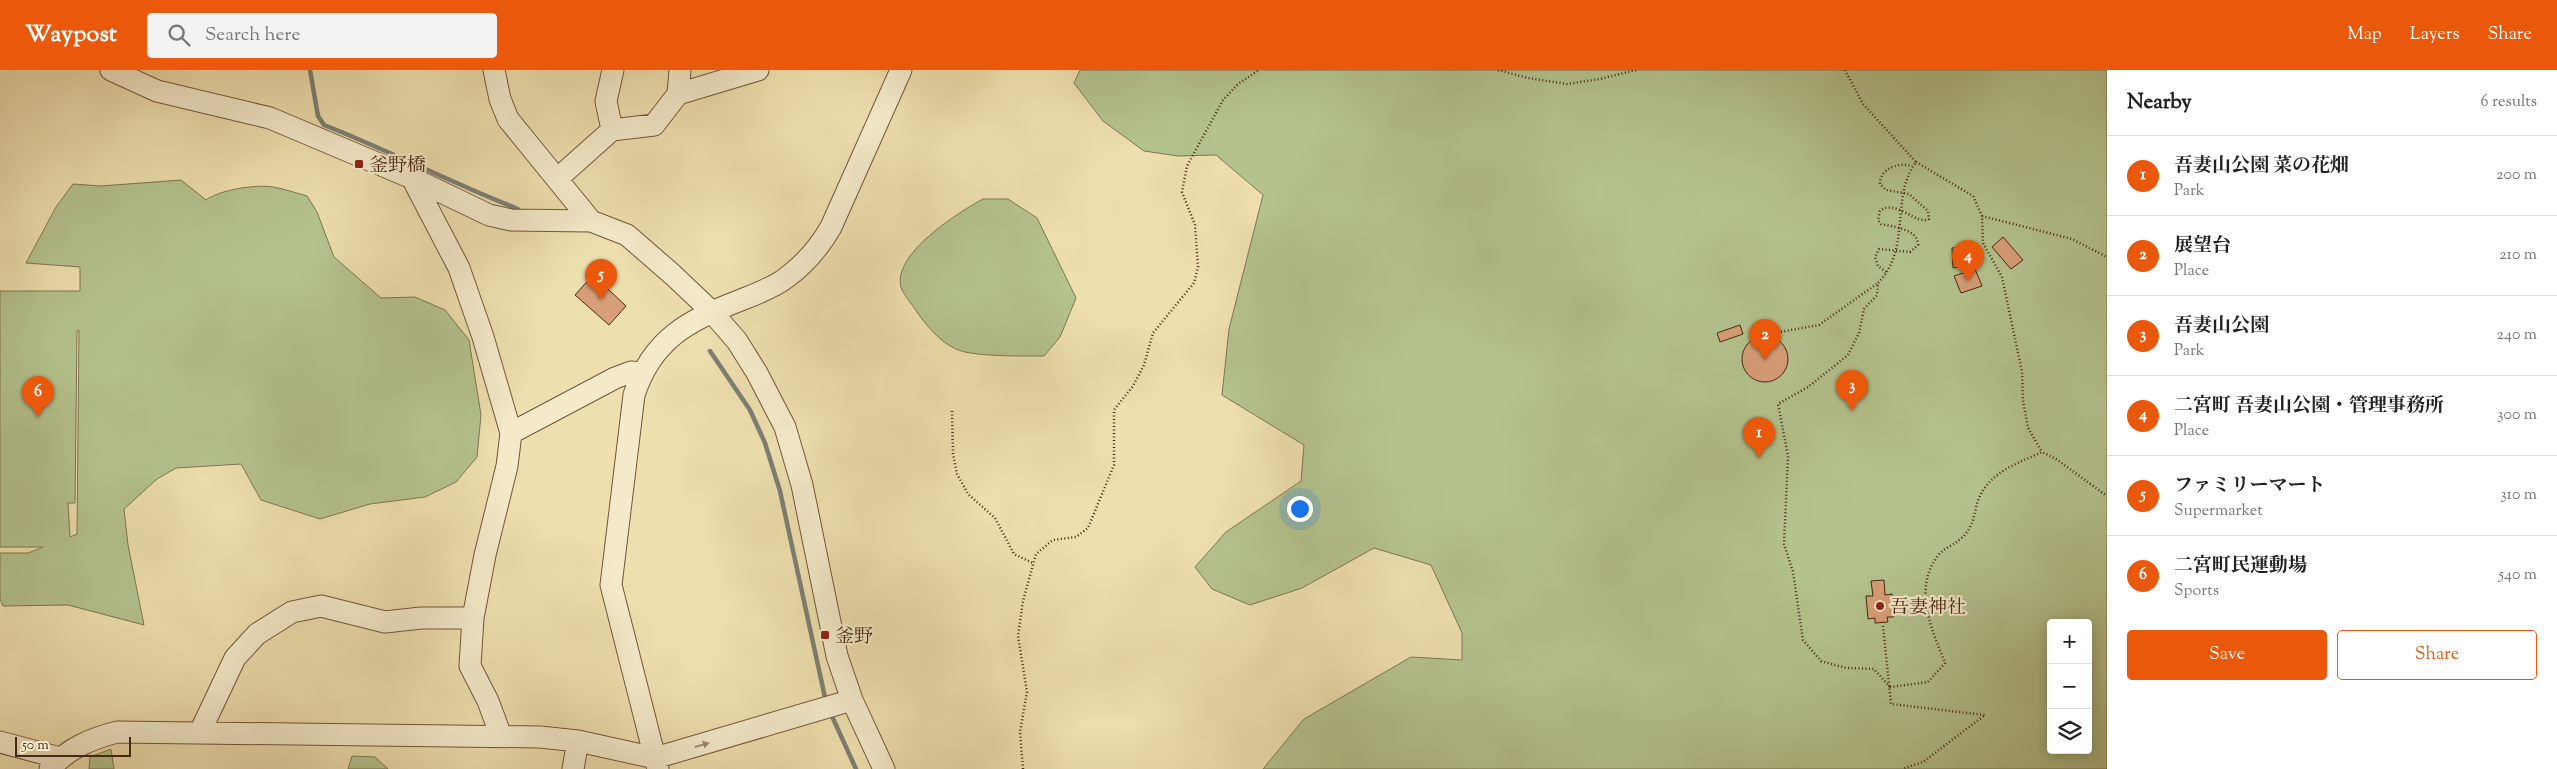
<!DOCTYPE html>
<meta charset="utf-8">
<style>
body{margin:0;font-family:"Sorts Mill Goudy","Noto Serif JP",serif;background:#f2f2f2;color:#222}
.controls{position:absolute;right:15px;bottom:15px;display:grid;overflow:hidden;border-radius:5px;box-shadow:0 2px 12px #0003}
.controls button{width:45px;height:45px;display:grid;place-items:center;padding:0;border:0;border-bottom:1px solid #e0e0e0;background:#fff;color:#222;font:25px sans-serif}
.scale{position:absolute;left:15px;bottom:12px;width:116px;box-sizing:border-box;padding-left:5px;border:2px solid #482913;border-top:0;font-size:14px;line-height:18px;white-space:nowrap;color:#482913;-webkit-text-stroke:4px #f4eaca;paint-order:stroke}
.you{position:absolute;left:1299px;top:438px;width:18px;height:18px;margin:-12px;border:4px solid #fff;border-radius:50%;background:#1a73e8;box-shadow:0 0 0 8px #1a73e833}
.badge{display:grid;place-items:center;width:32px;height:32px;border-radius:50%;background:#ea580c;color:#fff;font-size:16px;font-weight:700}
.pin{position:absolute;translate:-50% -41px;filter:drop-shadow(0 1px 2px #0008)}
.pin::after{content:'';position:absolute;top:26px;width:18px;height:15px;background:inherit;clip-path:polygon(0 0,100% 0,50% 100%)}
.list{margin:0;padding:0;list-style:none}
h2{display:flex;justify-content:space-between;align-items:center;height:65px;margin:0;padding:0 20px;font-size:21px}
h2 small{font-size:16px;font-weight:400;color:#767676}
.list li{display:grid;grid-template-columns:32px 1fr auto;gap:15px;align-items:center;box-sizing:border-box;height:80px;padding:0 20px;border-top:1px solid #e0e0e0}
.list b{display:block;font-size:19px;white-space:nowrap}
.list p{margin:0;font-size:16px;white-space:nowrap;color:#767676}
.list em{font-size:16px;font-style:normal;color:#767676}
.actions{display:flex;gap:10px;padding:15px 20px}
.actions a{flex:1;padding:11px 0;border:1px solid #ea580c;border-radius:5px;text-align:center;font-size:18px;color:#ea580c}
.actions .main{background:#ea580c;color:#fff}
.icon{flex:none;width:28px;height:28px;fill:none;stroke:currentColor;stroke-width:2;stroke-linecap:round;stroke-linejoin:round}
.map{position:relative;flex:none;width:2107px;height:699px;overflow:hidden}
header{display:flex;align-items:center;gap:30px;box-sizing:border-box;height:70px;padding:0 25px;background:#ea580c;color:#fff}
header strong{font-size:24px}
nav{display:flex;gap:28px;margin-inline-start:auto;font-size:18px}
.search{width:350px;height:45px;background:#f2f2f2;display:flex;align-items:center;gap:12px;box-sizing:border-box;padding:0 18px;border-radius:5px;color:#767676;font-size:19px}
main{display:flex}
aside{flex:1;background:#fff}
.map>svg:first-child{display:block}
.green{fill:#b4c38e;stroke:#7e7650;fill-rule:evenodd}
.lines{fill:none;stroke-linecap:round;stroke-linejoin:round}
.stream{stroke:#7c7f75;stroke-width:4.5}
.building{fill:#d79e77;stroke:#482913}
.minor-casing{stroke:#72563a;stroke-width:23}
.path{stroke:#482913;stroke-width:2.5;stroke-dasharray:1 2.5;stroke-linecap:butt}
.minor{stroke:#f4eaca;stroke-width:21}
.oneway{fill:#9e8a6e}
.poi-dot{fill:#8f2418;stroke:#f4eaca;stroke-width:2}
.labels{text-anchor:middle;stroke-width:4.5;stroke-linejoin:round;paint-order:stroke}
.poi-label{font-size:19px;fill:#482913;stroke:#f4eaca;text-anchor:start}
</style>
<header>
<strong>Waypost</strong>
<div class="search"><svg class="icon" aria-label="search" viewBox="0 0 24 24"><circle cx="10" cy="10" r="6"/><path d="M15 15l6 6"/></svg>Search here</div>
<nav><a>Map</a><a>Layers</a><a>Share</a></nav>
</header>
<main>
<div class="map">
<svg width="2107" height="699" viewBox="0 0 2107 699">
<rect width="100%" height="100%" fill="#eedfae"/>
<filter id="stains"><feTurbulence type="fractalNoise" baseFrequency=".004" numOctaves="4"/><feColorMatrix values="0 0 0 0 .2 0 0 0 0 .09 0 0 0 0 .02 0 0 0 .5 -.17"/></filter>
<radialGradient id="worn" r=".72"><stop offset=".6" stop-color="#630" stop-opacity="0"/><stop offset="1" stop-color="#630" stop-opacity=".3"/></radialGradient>
<!-- green -->
<path class="green" d="M1080 0H2107V699H1263L1304 649 1411 587 1462 590V563L1431 495 1374 478 1302 518 1250 535 1212 519 1195 497 1226 462 1301 411 1304 375 1222 325 1229 259 1263 125 1216 85 1178 86 1144 81 1103 51 1074 13ZM2051 553H2088V680H2051Z
M181 110 206 130C219 120 256 114 273 117 285 119 296 123 307 126L317 142 334 187 381 228 415 227 445 240 469 270 481 345 477 387 456 412 425 427 370 434 320 449 261 430 241 394 176 398 157 409 124 439 128 475 144 555 68 535 3 536 0 529V483H28L43 477H0V221H80V197L26 193 56 137 73 114 101 116ZM79 260 77 464 70 467 68 433H75L77 261Z
M983 129H1008L1037 148 1076 228 1060 267 1044 286C1024 286 972 287 956 279 941 273 924 253 915 239 911 233 903 224 901 217 892 184 959 142 983 129Z
M111 679 114 699H89L90 687Z
M352 686 375 687 388 699H348Z"/>
<g class="lines">
<!-- stream -->
<path class="stream" d="M310 0 318 46 324 55C390 81 452 113 518 139
M710 281 750 340 765 373 780 421 826 632
M831 644 856 699"/>
</g>
<!-- building -->
<path class="building" d="M2003 167 2023 190 2011 199 1992 177Z
M1972 176 1974 195 1953 198 1952 178Z
M1975 199 1982 216 1961 223 1954 206Z
M593 205 626 236 609 255 575 225Z
M1740 255 1743 264 1720 272 1717 263Z
M1742 289a23 23 0 1 1 46 0a23 23 0 1 1-46 0Z
M1884 510 1885 525 1892 524 1894 547H1887L1888 552 1875 553V548L1868 549 1866 526H1873L1871 511Z"/>
<g class="lines">
<!-- minor casing -->
<g class="minor-casing">
<path id="minor" d="M111 0 157 21 270 48 412 108 489 145 511 150 591 151 627 165 673 205 711 241 737 271 757 303 785 357 802 415 837 586 852 630 884 699
M494 0 500 29 508 49 591 151
M678 24 758 0
M612 60 606 31 613 0
M412 108 459 198 483 267 511 363 507 396 485 485 473 548 470 596 488 631 501 666
M557 109 612 60 654 55 678 24 680 0
M511 363 615 308 631 302 641 303
M200 662 235 588 257 564 292 542 321 536 385 552 421 548H473
M0 672 60 688
M50 699C68 678 91 669 117 662L540 667 578 671 655 688 611 515 634 325C652 269 689 250 741 230 756 224 773 218 786 208 805 194 819 178 831 157L901 0
M573 699 578 671
M658 699 655 688 852 630"/>
</g>
<!-- path -->
<path class="path" d="M1498 0 1528 8 1567 14 1600 9 1636 0
M1845 0 1863 34 1916 92C1890 126 1912 178 1878 213L1877 225 1864 239 1859 263 1848 285 1808 317 1778 334 1788 386 1784 474 1793 502 1803 570 1821 591 1846 598 1874 599 1890 617
M1916 92 1973 126 1982 146 1983 173 2002 207 2022 302 2023 331 2028 358 2042 382
M1982 146 2072 169 2107 187
M1886 202 1878 196 1875 187 1879 179 1910 182 1918 175C1918 159 1894 157 1881 154L1878 150 1880 141C1895 128 1917 156 1929 149L1928 141 1909 124 1886 120 1880 114C1880 98 1899 92 1912 96
M1774 263 1819 255 1878 213
M952 341 953 384 957 404 968 424 995 448 1014 484 1033 493
M1883 556 1891 634 1985 645 1923 692 1902 699
M1890 617 1928 612 1945 593C1932 560 1913 520 1937 487 1945 475 1961 475 1970 457 1975 448 1975 437 1979 428 1990 402 2018 393 2042 382L2056 389 2107 426
M1023 699 1020 662 1027 622 1018 566 1023 531 1036 484 1053 470 1076 467 1088 458 1114 395V340L1133 316 1144 295 1153 263 1194 213 1198 197 1195 155 1182 122 1187 96 1223 30 1238 14 1259 0"/>
<!-- minor -->
<use href="#minor" class="minor"/>
</g>
<!-- one-way arrows -->
<defs><path id="oneway-solid" d="M-6-.8H1V-3.2L6.5 0L1 3.2V.8H-6Z" transform="scale(1.25)"/></defs>
<use class="oneway" href="#oneway-solid" transform="translate(702 675) rotate(-16)"/>
<!-- markers -->
<g class="poi-dot">
<rect x="354" y="89" width="10" height="10" rx="2.5"/>
<circle cx="1880" cy="536" r="5"/>
<rect x="820" y="560" width="10" height="10" rx="2.5"/>
</g>
<g class="labels">
<!-- poi labels -->
<g class="poi-label">
<text x="369" y="101">釜野橋</text>
<text x="1890" y="543">吾妻神社</text>
<text x="835" y="572">釜野</text>
</g>
</g>
<rect width="100%" height="100%" filter="url(#stains)"/>
<rect width="100%" height="100%" fill="url(#worn)"/>
</svg>
<div class="controls">
<button>+</button>
<button>−</button>
<button><svg class="icon" aria-label="layers" viewBox="0 0 24 24"><path d="M12 4l9 5-9 5-9-5zM3 14l9 5 9-5"/></svg></button>
</div>
<div class="scale">50 m</div>
<div class="you"></div>
<div class="pin badge" style="left:1759px;top:388px">1</div>
<div class="pin badge" style="left:1765px;top:290px">2</div>
<div class="pin badge" style="left:1852px;top:341px">3</div>
<div class="pin badge" style="left:1968px;top:211px">4</div>
<div class="pin badge" style="left:601px;top:230px">5</div>
<div class="pin badge" style="left:38px;top:347px">6</div>
</div>
<aside>
<h2>Nearby<small>6 results</small></h2>
<ul class="list">
<li><span class="badge">1</span><div><b>吾妻山公園 菜の花畑</b><p>Park</p></div><em>200 m</em></li>
<li><span class="badge">2</span><div><b>展望台</b><p>Place</p></div><em>210 m</em></li>
<li><span class="badge">3</span><div><b>吾妻山公園</b><p>Park</p></div><em>240 m</em></li>
<li><span class="badge">4</span><div><b>二宮町 吾妻山公園・管理事務所</b><p>Place</p></div><em>300 m</em></li>
<li><span class="badge">5</span><div><b>ファミリーマート</b><p>Supermarket</p></div><em>310 m</em></li>
<li><span class="badge">6</span><div><b>二宮町民運動場</b><p>Sports</p></div><em>540 m</em></li>
</ul>
<div class="actions"><a class="main">Save</a><a>Share</a></div>
</aside>
</main>
